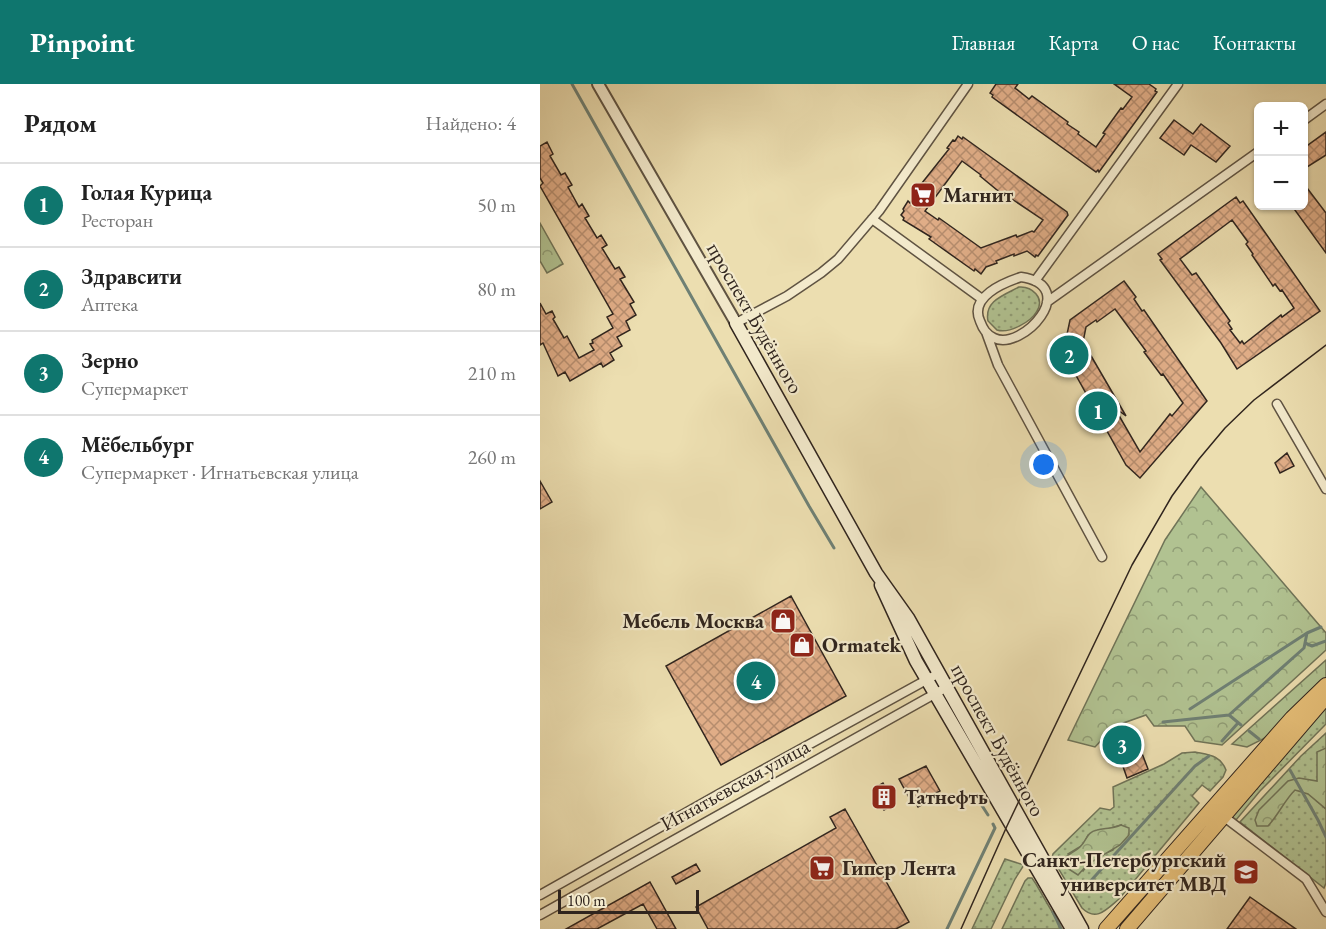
<!DOCTYPE html>
<html lang="ru">
<meta charset="utf-8">
<style>
body{margin:0;font-family:"EB Garamond",serif;background:#f6f6f6;color:#222}
.controls{position:absolute;right:18px;top:18px;display:grid;overflow:hidden;border-radius:9px;box-shadow:0 2px 4px #0004}
.controls button{width:54px;height:54px;display:grid;place-items:center;padding:0;border:0;border-bottom:2px solid #e0e0e0;background:#fff;color:#222;font:30px sans-serif}
.scale{position:absolute;left:18px;bottom:15px;width:141px;box-sizing:border-box;padding-left:6px;border:3px solid #30251e;border-top:0;font-size:16px;line-height:21px;white-space:nowrap;color:#30251e;-webkit-text-stroke:4px #f3eacc;paint-order:stroke}
.you{position:absolute;left:504px;top:381px;width:21px;height:21px;margin:-15px;border:4px solid #fff;border-radius:50%;background:#1a73e8;box-shadow:0 0 0 9px #1a73e833}
.badge{display:grid;place-items:center;width:39px;height:39px;border-radius:50%;background:#0f766e;color:#fff;font-size:20px;font-weight:700}
.pin{position:absolute;translate:-50% -50%;border:3px solid #fff;box-shadow:0 2px 6px #0006}
.list{margin:0;padding:0;list-style:none}
h2{display:flex;justify-content:space-between;align-items:center;height:78px;margin:0;padding:0 24px;font-size:26px}
h2 small{font-size:20px;font-weight:400;color:#767676}
.list li{display:grid;grid-template-columns:39px 1fr auto;gap:18px;align-items:center;box-sizing:border-box;height:84px;padding:0 24px;border-top:2px solid #e0e0e0}
.list b{display:block;font-size:22px;white-space:nowrap}
.list p{margin:0;font-size:20px;white-space:nowrap;color:#767676}
.list em{font-size:20px;font-style:normal;color:#767676}
.map{position:relative;flex:none;width:786px;height:845px;overflow:hidden}
header{display:flex;align-items:center;gap:36px;box-sizing:border-box;height:84px;padding:0 30px;background:#0f766e;color:#fff}
header strong{font-size:28px}
nav{display:flex;gap:33px;margin-inline-start:auto;font-size:21px}
main{display:flex}
aside{flex:1;background:#fff}
.map>svg:first-child{display:block}
.grass{fill:url(#grass-dots);stroke:#707458;stroke-width:1.5;fill-rule:evenodd}
.forest{fill:url(#forest-crowns);stroke:#707458;stroke-width:1.5}
.lines{fill:none;stroke-linecap:round;stroke-linejoin:round}
.stream{stroke:#6f8074;stroke-width:3}
.building{fill:url(#building-cross-hatch);stroke:#30251e;stroke-width:1.5;fill-rule:evenodd}
.minor-casing{stroke:#5f5342;stroke-width:11}
.tertiary-casing{stroke:#5f5342;stroke-width:14}
.secondary-casing{stroke:#30251e;stroke-width:15}
.primary-casing{stroke:#30251e;stroke-width:16}
.minor{stroke:#f3eacc;stroke-width:8}
.tertiary{stroke:#f3eacc;stroke-width:10}
.secondary{stroke:#f3eacc;stroke-width:12}
.primary{stroke:#e6bf78;stroke-width:14}
.tram{stroke:#30251e;stroke-width:1.5}
.labels{text-anchor:middle;stroke-width:4.5;stroke-linejoin:round;paint-order:stroke}
.poi-label{font-size:21px;font-weight:bold;fill:#30251e;stroke:#f3eacc;text-anchor:start}
.street-label{font-size:21px;fill:#30251e;stroke:#f3eacc}
</style>
<header>
<strong>Pinpoint</strong>
<nav><a>Главная</a><a>Карта</a><a>О нас</a><a>Контакты</a></nav>
</header>
<main>
<aside>
<h2>Рядом<small>Найдено: 4</small></h2>
<ul class="list">
<li><span class="badge">1</span><div><b>Голая Курица</b><p>Ресторан</p></div><em>50 m</em></li>
<li><span class="badge">2</span><div><b>Здравсити</b><p>Аптека</p></div><em>80 m</em></li>
<li><span class="badge">3</span><div><b>Зерно</b><p>Супермаркет</p></div><em>210 m</em></li>
<li><span class="badge">4</span><div><b>Мёбельбург</b><p>Супермаркет · Игнатьевская улица</p></div><em>260 m</em></li>
</ul>
</aside>
<div class="map">
<svg width="786" height="845" viewBox="0 0 786 845">
<defs>
<pattern id="grass-dots" width="8" height="8" patternUnits="userSpaceOnUse" patternTransform="scale(1.5)"><rect width="8" height="8" fill="#b1c291"/><path d="M2 2h.1M6 6h.1" fill="none" stroke="#909d76" stroke-width="1.8" stroke-linecap="round"/></pattern>
<pattern id="forest-crowns" width="20" height="18" patternUnits="userSpaceOnUse" patternTransform="scale(1.5)"><rect width="20" height="18" fill="#b1c291"/><path d="M2 6a3 3 0 1 1 6 0M12 15a3 3 0 1 1 6 0" fill="none" stroke="#909d76"/></pattern>
<pattern id="building-cross-hatch" width="8" height="8" patternUnits="userSpaceOnUse" patternTransform="scale(1.5)"><rect width="8" height="8" fill="#e0ad87"/><path d="M0 0l8 8M0 8l8-8" fill="none" stroke="#b68d6e"/></pattern>
</defs>
<rect width="100%" height="100%" fill="#ecdeb0"/>
<filter id="stains"><feTurbulence type="fractalNoise" baseFrequency=".00333" numOctaves="4"/><feColorMatrix values="0 0 0 0 .2 0 0 0 0 .09 0 0 0 0 .02 0 0 0 .5 -.17"/></filter>
<radialGradient id="worn" r=".72"><stop offset=".6" stop-color="#630" stop-opacity="0"/><stop offset="1" stop-color="#630" stop-opacity=".3"/></radialGradient>
<!-- grass -->
<path class="grass" d="M479 203C492 202 505 214 497 227 491 238 469 250 457 246L448 237C444 217 464 211 479 203Z
M786 621V640L720 707 696 736 690 731Z
M786 649V710L777 717 786 725V799L784 804 700 738 761 672Z
M655 668C669 671 680 671 686 686L683 693 670 707 662 701 652 712 659 719 579 815C566 826 556 838 542 824L512 774 513 770 560 724 570 726 574 723 573 703 624 680 642 669ZM581 741 573 766C561 771 550 776 543 787L528 770 543 761 548 751Z
M465 775 484 781 475 795 451 845H432Z
M488 794H492L496 800 522 845H462L485 797Z"/>
<!-- forest -->
<path class="forest" d="M0 139 23 180 7 189 0 177Z
M661 403 786 549V566L682 661 655 657 645 642H614L606 631 575 642 555 663 528 656 625 456Z
M786 576V594L729 652 707 663 692 660Z
M786 664V725L768 710 755 706C744 717 739 730 728 742H717L715 736 719 726 748 697 759 694 777 697V668Z
M581 741 589 744V751L580 761 548 780 538 791 527 784 524 775C529 769 535 768 540 763 547 757 546 748 557 746 565 744 572 745 581 741Z"/>
<g class="lines">
<!-- stream -->
<path class="stream" d="M32 0 269 422 294 464
M765 559 772 562 786 557
M650 625 767 549 781 543
M689 631 764 564 767 549
M623 638 689 631 701 641
M709 647 719 655
M682 657 698 639
M750 686 778 736 786 753
M439 717 448 731
M547 801 655 682 669 672
M513 828 521 845
M407 845 455 744 453 740"/>
</g>
<!-- building -->
<path class="building" d="M456 0H478L475 4 489 15 492 12 528 38 527 40 539 48 538 50 556 63 565 50 563 49 581 24 583 25 592 13 574 0H609L616 5 615 7 617 8 559 88 558 86 556 88 452 13 453 11 450 9Z
M634 36 653 50 661 40 690 62 676 78 651 61 644 71 620 54Z
M786 48V71L764 85V64Z
M418 52 422 55 423 53 527 128 528 131 498 172 496 171 495 173 487 167 474 172V170L456 177 457 179 446 183 441 190 435 185 434 187 389 155 391 153 363 136 364 134 361 131 364 127 363 125 368 117 370 119 383 100 382 99 409 65 407 64 413 56 415 57ZM422 77 441 91 440 92 468 115 469 113 503 136 494 148 492 147 477 153 476 151 441 164 399 134 398 136 385 127Z
M7 58 13 70 10 72 21 91 25 89 32 101 28 103 39 123 42 120 49 132 45 134 57 154 61 151 67 161 62 164 75 185 79 183 85 193 80 195 94 218 90 220 96 231 86 237 90 246 77 253 82 262 70 269 74 276 63 283 61 279 30 297 25 288 18 292 3 259 0 261V219L6 230 12 227 15 233 13 235 24 254 27 252 39 274 54 266 50 260 53 259 52 256 73 244 67 233 73 230 0 102 3 99 0 94V62Z
M764 100 786 129V169L752 122H764Z
M696 113 700 119 703 117 780 227 697 285 681 259 620 176 622 175 618 170ZM692 136 708 158 706 160 713 170 712 171 733 202 735 200 740 207 742 206 754 224 742 233 741 231 704 260 702 257 700 259 690 246 692 245 688 239 690 237 656 189 652 191 640 175Z
M584 197 596 213 594 215 602 227 604 226 667 317 600 394 586 381 533 286 535 285 523 262 525 260 530 236ZM575 225 606 267 604 268 621 291 623 290 643 319 632 332 630 330 600 368 574 323 586 332 543 258 546 243 556 236 557 238Z
M747 369 754 382 740 389 735 379Z
M0 397 12 418 0 425Z
M251 512 306 612 181 681 126 582Z
M593 646 608 685 587 694 573 654Z
M386 682 400 707 383 716 385 719 378 723 374 716 371 717 359 695Z
M343 699 355 720 344 726 333 705Z
M305 725 369 838 356 845H168L156 823 296 744 290 733Z
M156 780 160 787 136 800 132 793Z
M110 798 136 845H117L103 820 57 845H26Z
M710 813 756 845H687Z"/>
<g class="lines">
<!-- minor casing -->
<g class="minor-casing">
<path id="minor" d="M764 36 786 20
M332 135 442 215
M481 193C542 202 482 268 454 254 446 250 443 245 440 237 429 213 463 199 481 193Z
M495 197 638 0
M507 218 718 68
M196 239 247 212 281 189 298 175 339 127 428 0
M446 248 458 281 562 473
M737 320 786 405
M683 732 766 795 786 828
M0 811 179 710 399 589
M0 831 407 603"/>
</g>
<!-- tertiary casing -->
<g class="tertiary-casing">
<path id="tertiary" d="M58 0 196 239"/>
</g>
<!-- secondary casing -->
<g class="secondary-casing">
<path id="secondary" d="M196 239 336 489 368 534 542 845
M341 501 376 577 532 845"/>
</g>
<!-- primary casing -->
<g class="primary-casing">
<path id="primary" d="M566 845 752 634 786 601
M587 845 786 613"/>
</g>
<!-- minor -->
<use href="#minor" class="minor"/>
<!-- tertiary -->
<use href="#tertiary" class="tertiary"/>
<!-- secondary -->
<use href="#secondary" class="secondary"/>
<!-- primary -->
<use href="#primary" class="primary"/>
<!-- tram -->
<path class="tram" d="M421 845 467 742 592 481 632 412 659 375 685 344 714 316 786 261"/>
</g>
<!-- icons -->
<defs>
<g id="supermarket-square" transform="scale(1.35)"><rect x="-9" y="-9" width="18" height="18" rx="4" fill="#8f2418" stroke="#f3eacc"/><path d="M-6-5.5h2.5l.6 2H6L4.5 2H-2.5L-4.4-4H-6ZM-1.5 3.2a1.3 1.3 0 1 0 .1 0ZM3 3.2a1.3 1.3 0 1 0 .1 0Z" fill="#fff"/></g>
<g id="shop-square" transform="scale(1.35)"><rect x="-9" y="-9" width="18" height="18" rx="4" fill="#8f2418" stroke="#f3eacc"/><path d="M-5-2.5h2.3a2.7 3.5 0 0 1 5.4 0H5L5.5 6h-11ZM-1.5-2.5h3a1.5 2.3 0 0 0-3 0Z" fill="#fff"/></g>
<g id="building-square" transform="scale(1.35)"><rect x="-9" y="-9" width="18" height="18" rx="4" fill="#8f2418" stroke="#f3eacc"/><path d="M-4-6H4V6H1V3H-1V6H-4ZM-2.5-4.3h1.7v1.8h-1.7ZM.8-4.3h1.7v1.8H.8ZM-2.5-1h1.7V.8h-1.7ZM.8-1h1.7V.8H.8Z" fill="#fff"/></g>
<g id="university-square" transform="scale(1.35)"><rect x="-9" y="-9" width="18" height="18" rx="4" fill="#8f2418" stroke="#f3eacc"/><path d="M0-5L7-2L0 1L-7-2ZM-4 1L0 2.5L4 1V4Q0 6-4 4Z" fill="#fff"/></g>
</defs>
<g fill-rule="evenodd">
<use href="#supermarket-square" x="383" y="111"/>
<use href="#shop-square" x="243" y="537"/>
<use href="#shop-square" x="262" y="561"/>
<use href="#building-square" x="344" y="713"/>
<use href="#supermarket-square" x="282" y="784"/>
<use href="#university-square" x="706" y="788"/>
</g>
<g class="labels">
<!-- poi labels -->
<g class="poi-label">
<text x="403" y="118">Магнит</text>
<text x="224" y="544" text-anchor="end">Мебель Москва</text>
<text x="282" y="568">Ormatek</text>
<text x="364" y="720">Татнефть</text>
<text x="686" y="783" text-anchor="end">Санкт-Петербургский<tspan x="686" dy="24">университет МВД</tspan></text>
<text x="302" y="791">Гипер Лента</text>
</g>
<!-- street labels -->
<g class="street-label">
<text transform="translate(215 234) rotate(60)" y="7">проспект Будённого</text>
<text transform="translate(458 656) rotate(61)" y="7">проспект Будённого</text>
<text transform="translate(195 701) rotate(-29)" y="7">Игнатьевская улица</text>
</g>
</g>
<rect width="100%" height="100%" filter="url(#stains)"/>
<rect width="100%" height="100%" fill="url(#worn)"/>
</svg>
<div class="controls">
<button>+</button>
<button>−</button>
</div>
<div class="scale">100 m</div>
<div class="you"></div>
<div class="pin badge" style="left:558px;top:327px">1</div>
<div class="pin badge" style="left:529px;top:271px">2</div>
<div class="pin badge" style="left:582px;top:661px">3</div>
<div class="pin badge" style="left:216px;top:597px">4</div>
</div>
</main>
